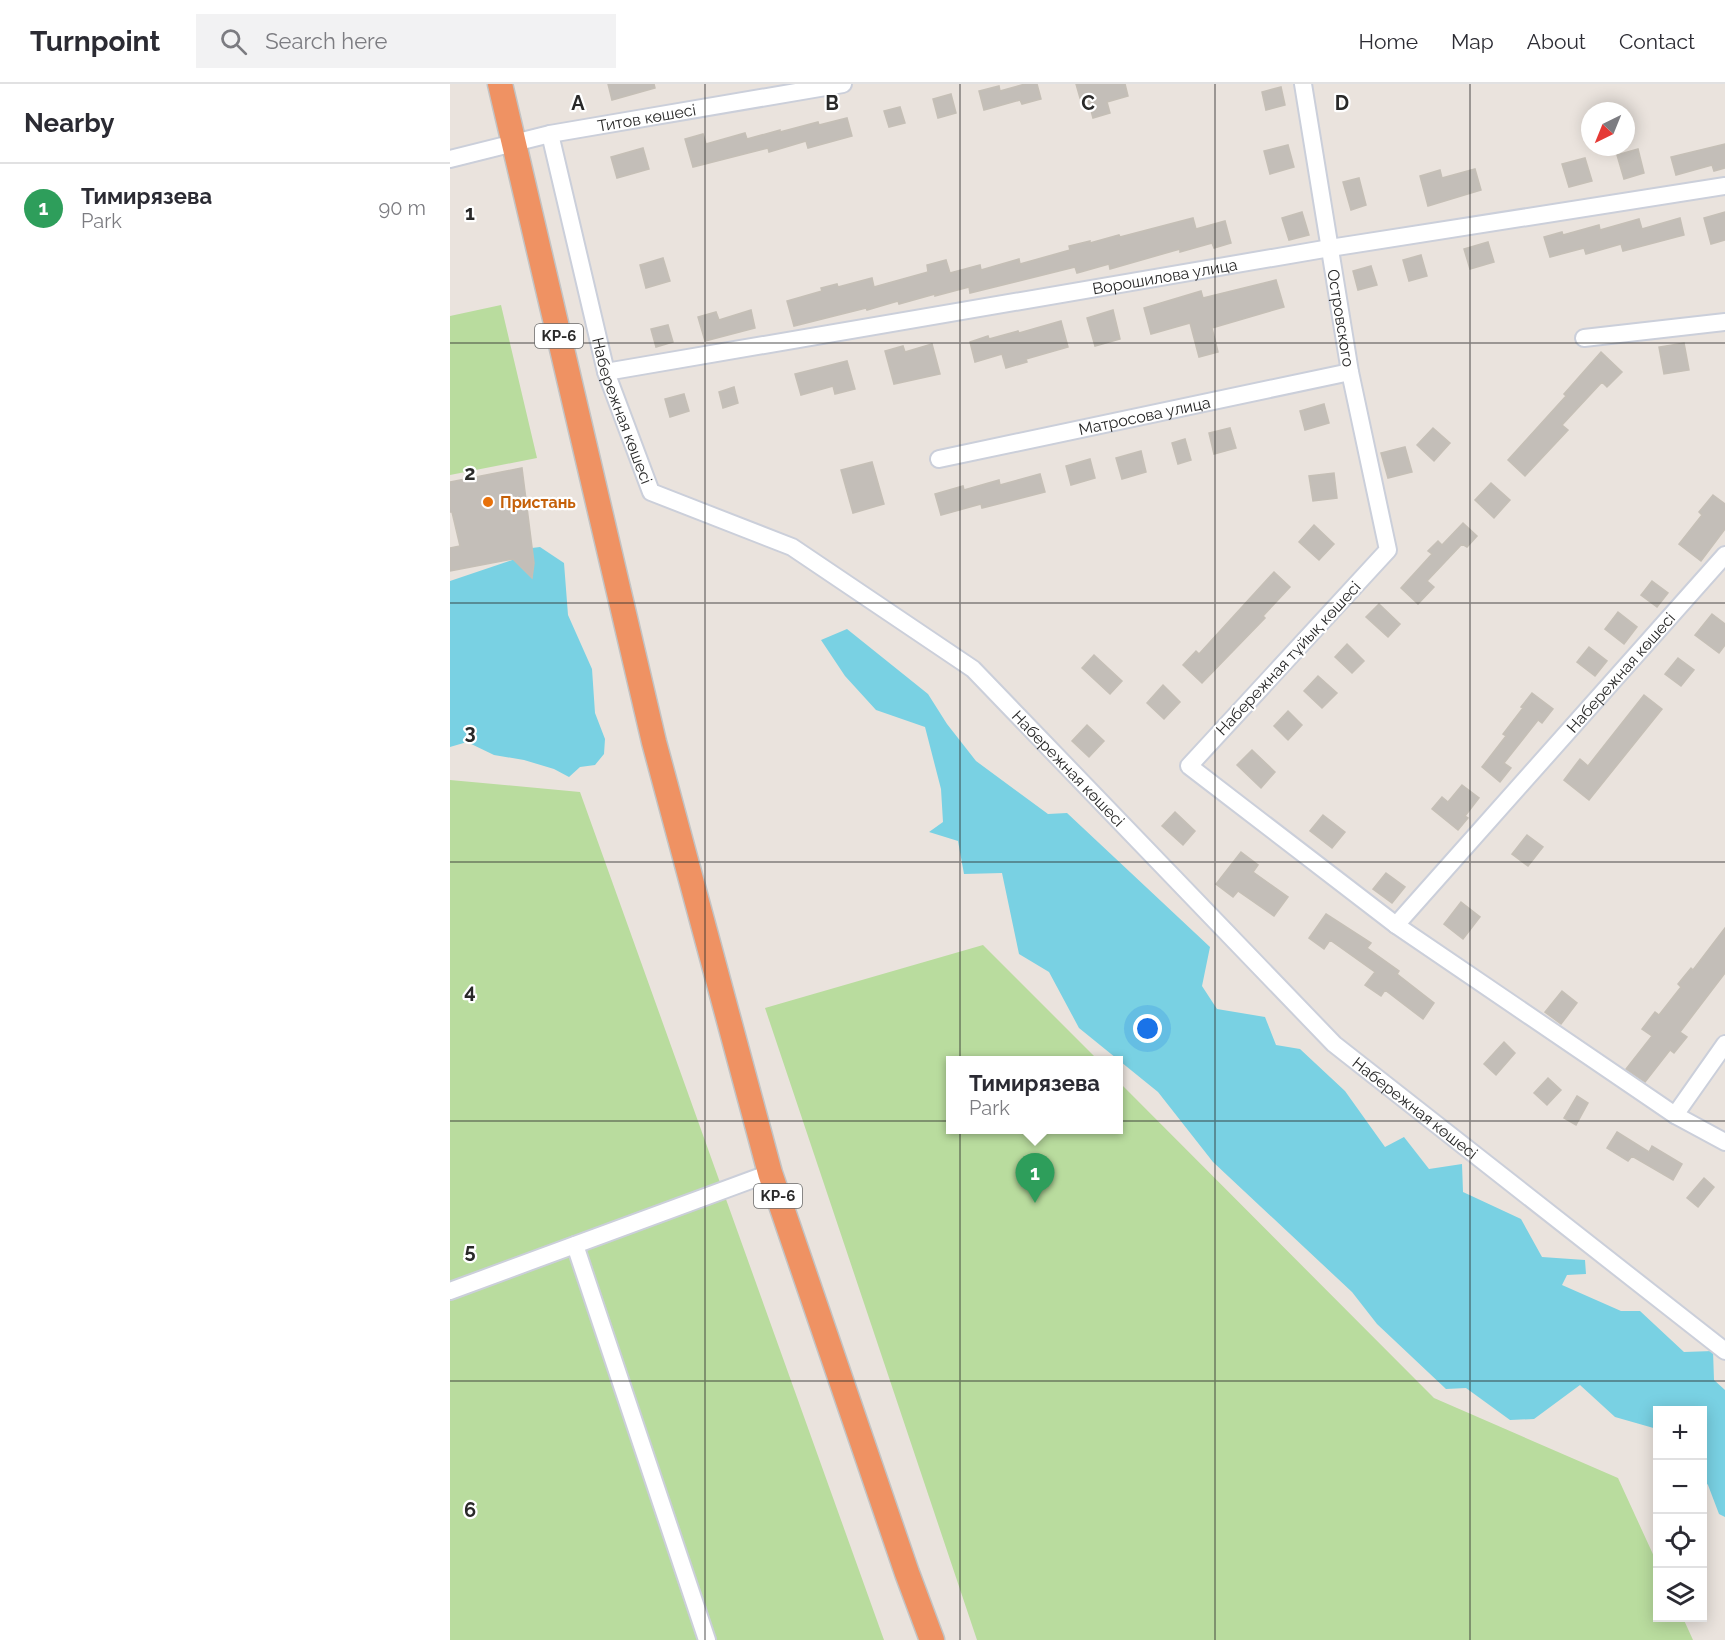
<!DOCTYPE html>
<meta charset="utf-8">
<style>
body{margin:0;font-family:Raleway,sans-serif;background:#f2f2f3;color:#2b2b33}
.controls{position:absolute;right:18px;bottom:18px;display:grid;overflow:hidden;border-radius:0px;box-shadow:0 3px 15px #0003}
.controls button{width:54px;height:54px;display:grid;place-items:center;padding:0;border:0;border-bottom:2px solid #e1e1e2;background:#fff;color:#2b2b33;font:30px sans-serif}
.compass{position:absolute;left:1131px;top:18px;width:54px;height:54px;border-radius:50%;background:#fff;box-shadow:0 3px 15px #0003;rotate:223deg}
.you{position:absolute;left:698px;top:945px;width:21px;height:21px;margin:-15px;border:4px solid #fff;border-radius:50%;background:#1a73e8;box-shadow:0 0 0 9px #1a73e833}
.badge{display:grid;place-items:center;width:39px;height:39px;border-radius:50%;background:#0f766e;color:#fff;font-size:20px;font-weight:700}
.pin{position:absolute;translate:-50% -50px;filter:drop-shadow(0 2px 3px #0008)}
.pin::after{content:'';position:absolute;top:32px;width:21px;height:18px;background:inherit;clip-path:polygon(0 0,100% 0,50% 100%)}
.popup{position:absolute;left:496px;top:972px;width:177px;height:78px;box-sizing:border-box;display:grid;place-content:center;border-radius:0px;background:#fff;filter:drop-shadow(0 2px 4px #0005);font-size:20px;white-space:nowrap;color:#7c7c81}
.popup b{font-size:22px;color:#2b2b33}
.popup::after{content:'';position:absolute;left:50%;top:100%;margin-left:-12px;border:12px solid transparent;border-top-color:#fff}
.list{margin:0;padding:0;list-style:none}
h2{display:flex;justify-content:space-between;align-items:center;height:78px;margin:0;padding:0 24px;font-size:26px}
h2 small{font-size:20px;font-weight:400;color:#7c7c81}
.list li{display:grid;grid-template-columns:39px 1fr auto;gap:18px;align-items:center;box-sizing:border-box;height:90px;padding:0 24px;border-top:2px solid #e1e1e2}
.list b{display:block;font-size:22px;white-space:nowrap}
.list p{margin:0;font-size:20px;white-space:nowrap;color:#7c7c81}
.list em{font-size:20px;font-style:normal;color:#7c7c81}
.icon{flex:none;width:33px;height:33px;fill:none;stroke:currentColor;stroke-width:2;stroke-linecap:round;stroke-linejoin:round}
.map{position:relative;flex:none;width:1275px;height:1556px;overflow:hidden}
header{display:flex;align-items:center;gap:36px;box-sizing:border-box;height:84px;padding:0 30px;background:#fff;border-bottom:2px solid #e1e1e2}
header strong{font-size:28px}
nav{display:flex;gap:33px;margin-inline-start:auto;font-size:21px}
.search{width:420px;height:54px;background:#f2f2f3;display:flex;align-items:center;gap:15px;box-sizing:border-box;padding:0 21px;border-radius:0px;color:#7c7c81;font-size:22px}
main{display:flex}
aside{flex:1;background:#fff}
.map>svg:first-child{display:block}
.green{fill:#b9dc9e}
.water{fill:#79d1e3}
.building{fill:#c3beb8;stroke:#c5bfb6;stroke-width:1.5}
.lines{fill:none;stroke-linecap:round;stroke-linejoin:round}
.minor-casing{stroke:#cbcfda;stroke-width:20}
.highway-casing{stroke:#c3c3c3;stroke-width:27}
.minor{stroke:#fff;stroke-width:16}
.highway{stroke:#ef9263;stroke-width:24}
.grid{fill:none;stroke:#292929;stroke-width:1.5;stroke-opacity:0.55}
.food-dot{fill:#e8710a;stroke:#fff;stroke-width:2}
.labels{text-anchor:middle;stroke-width:4.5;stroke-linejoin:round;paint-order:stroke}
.shield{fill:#fff;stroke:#696969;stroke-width:1.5}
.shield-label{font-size:15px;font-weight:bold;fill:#292929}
.street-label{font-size:16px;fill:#292929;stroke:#fff}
.food-label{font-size:16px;font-weight:bold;fill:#c56008;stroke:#fff;text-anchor:start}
.grid-label{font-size:20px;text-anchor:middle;font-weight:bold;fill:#292929;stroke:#fff;stroke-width:4.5;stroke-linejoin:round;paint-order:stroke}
</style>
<header>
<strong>Turnpoint</strong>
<div class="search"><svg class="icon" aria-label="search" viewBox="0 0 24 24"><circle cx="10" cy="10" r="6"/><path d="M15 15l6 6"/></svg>Search here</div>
<nav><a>Home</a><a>Map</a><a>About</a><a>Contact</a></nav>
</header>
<main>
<aside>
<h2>Nearby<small></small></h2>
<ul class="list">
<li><span class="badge" style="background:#2e9e5b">1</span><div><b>Тимирязева</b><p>Park</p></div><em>90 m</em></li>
</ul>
</aside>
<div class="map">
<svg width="1275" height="1556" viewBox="0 0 1275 1556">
<rect width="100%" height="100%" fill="#eae3dd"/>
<!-- green -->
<path class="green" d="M51 221 87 374 0 391V232Z
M0 696 130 708 434 1556H0Z
M533 861 648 976H501V1046H669V998L984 1314 1168 1394 1207 1479 1208 1534H1233L1243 1556H527L315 924Z"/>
<!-- water -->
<path class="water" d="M90 463 114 479 118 531 142 585 145 629 155 655 154 670 145 681 130 683 119 693 104 685 74 676 44 671 17 658 0 663V497L68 474 70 482 82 494 84 479 82 464Z
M397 545 478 610 497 640 526 677 598 730 617 729 760 863 752 902 767 925 815 933 826 961 850 965 895 1007 935 1063 954 1053 979 1085 1012 1080 1013 1108 1071 1135 1092 1173 1135 1176 1136 1190 1117 1191 1112 1201 1171 1227H1190L1234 1268 1263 1267 1264 1296 1275 1306V1433L1269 1430 1258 1401 1253 1395 1252 1326H1208L1207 1345 1165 1333 1130 1301 1084 1335 1060 1336 1016 1304 996 1305 927 1240 902 1208 763 1078 708 1008 629 944 599 888 569 870 552 789 514 790 508 757 479 748 493 738 491 705 475 643 426 626 395 592 371 556Z"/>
<!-- building -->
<path class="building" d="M158 0H204L205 4 162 16Z
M575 0H587L591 15 572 20 570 16 534 26 529 7 549 2 550 7Z
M626 0H675L678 12 657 18 660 29 643 34 637 12 630 14Z
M831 3 835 21 816 26 812 8Z
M501 10 506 29 488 34 483 15Z
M450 23 455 39 439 43 434 27Z
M397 34 402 52 358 64 356 57 319 68 318 64 243 83 235 55 253 50 256 60 295 49 297 55 330 46V48L368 38 369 41Z
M1275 60V84L1264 87 1262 81 1226 91 1221 73Z
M838 61 844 83 820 90 814 67Z
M193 64 199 85 167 94 161 73Z
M1188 65 1194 89 1174 95 1167 71Z
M1135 74 1142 97 1119 103 1112 80Z
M1025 85 1031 106 978 122 970 92 990 86 992 94Z
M909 94 916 121 901 126 893 98Z
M852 128 859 151 839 156 832 134Z
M1275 128V156L1261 160 1254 134Z
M743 134 746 145 775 137 781 159 764 164 762 159 730 168V165L660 185 659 180 627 189 625 183 520 209 519 203 485 212V210L449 220 448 217 417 226 416 224 344 242 337 217 372 207 371 204 387 200 388 203 422 194 424 203 478 188 477 181 496 176 500 189 530 181 531 186 569 175 570 180 620 166 619 162 640 157V159L669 151 670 153Z
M1230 134 1234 151 1173 167 1171 160 1136 170 1134 164 1100 173 1094 153 1112 148 1113 151 1149 141 1150 146 1189 135 1192 145Z
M1038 158 1044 178 1020 185 1014 165Z
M971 171 977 192 959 197 953 176Z
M213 174 220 197 196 204 190 181Z
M921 182 927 201 908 206 903 187Z
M826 196 834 223 762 244 768 268 749 273 740 239 701 250 694 224 751 207 753 214Z
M301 226 305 244 255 257 248 233 266 228 269 236Z
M663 226 670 255 645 262 637 234Z
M611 237 618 263 576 275 577 278 556 284 552 270 525 278 520 258 538 252 539 255 568 247 569 249Z
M218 241 223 258 206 263 201 245Z
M1234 259 1239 286 1214 290 1209 263Z
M482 260 490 290 444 300 435 267 453 262 455 268Z
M1151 268 1172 288 1157 303 1152 298 1112 341 1118 346 1075 392 1058 376 1116 312 1114 310Z
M397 277 405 305 385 310 383 302 351 311 345 290Z
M284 303 288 319 273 324 269 308Z
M234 310 239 327 220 333 215 315Z
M874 320 879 339 855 346 850 327Z
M780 344 786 364 764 370 759 349Z
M983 344 1000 359 984 377 967 361Z
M735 355 741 376 728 380 722 359Z
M955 363 962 388 938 394 931 369Z
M691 367 696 388 672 395 666 374Z
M640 375 645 394 621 401 616 382Z
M422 378 434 420 403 429 391 386Z
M72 384 84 479 82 494 63 475 0 487V464L10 462 2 428H0V398Z
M884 389 887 414 863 417 859 392Z
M590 390 595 408 532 424 531 420 491 431 485 410 513 402 514 406 549 396 550 401Z
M1041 399 1060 416 1044 434 1025 416Z
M1263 411 1275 420V445L1251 477 1229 460 1252 431 1249 428Z
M1013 439 1027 452 1017 463 1012 460 977 497 984 503 968 520 951 504 982 470 978 467 988 457 992 461Z
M864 441 884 460 869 476 849 458Z
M824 488 840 503 813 532 815 534 752 599 733 581 746 567 749 570Z
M1202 497 1218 509 1207 523 1191 511Z
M929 520 950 540 938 553 916 533Z
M1168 528 1187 543 1174 560 1155 545Z
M1262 530 1275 540V561L1269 569 1245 551Z
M897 560 914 577 902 589 885 573Z
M1139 563 1157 577 1145 592 1127 578Z
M644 571 672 597 660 610 632 584Z
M1228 574 1244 586 1231 602 1215 590Z
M868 592 887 609 872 624 854 607Z
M713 601 730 618 714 635 697 619Z
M1082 609 1103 625 1092 639 1088 636 1054 679 1061 684 1050 698 1032 683 1056 652 1053 650 1073 624 1071 623Z
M1194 611 1212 625 1139 716 1114 696 1130 675 1138 682Z
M838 627 852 641 838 656 824 642Z
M637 641 654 657 639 673 622 657Z
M802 666 825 688 811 704 787 681Z
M1012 701 1029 714 1015 732 1018 734 1008 746 982 725 992 713 998 718Z
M725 728 745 747 733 761 712 742Z
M873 731 895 748 882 764 860 747Z
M1077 751 1093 763 1078 782 1062 770Z
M791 768 808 781 803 788 838 813 824 832 788 807 783 813 766 800Z
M936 789 955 803 942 819 923 805Z
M1011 818 1030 833 1013 855 994 840Z
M876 830 921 859 917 864 949 887 947 890 984 919 973 935 935 906 931 912 915 901 925 888 880 856 874 865 859 854Z
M1275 844V889L1230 948 1237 953 1224 969 1220 966 1195 998 1176 985 1202 952 1192 945 1205 928 1209 931 1231 903 1228 900 1241 884 1243 886Z
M1112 907 1127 919 1111 940 1095 928Z
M1054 958 1065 969 1046 991 1034 980Z
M1098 994 1111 1006 1097 1021 1084 1009Z
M1127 1012 1138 1019 1126 1041 1114 1034Z
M1167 1048 1199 1068 1202 1062 1232 1080 1223 1096 1182 1072 1178 1077 1157 1064Z
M1254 1094 1264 1103 1248 1123 1237 1114Z"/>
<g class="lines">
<!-- minor casing -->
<g class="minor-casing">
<g id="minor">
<path id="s1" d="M853 0 900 288 938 466 739 682 946 841 1225 1031 1275 1058"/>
<path id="s2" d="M100 50 156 288 201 408 342 463 523 585 884 960 1275 1267"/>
<path id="s3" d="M0 75 100 50 393 0"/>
<path d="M1134 254 1275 238"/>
<path id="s4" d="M156 288 880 164 1275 102"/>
<path id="s5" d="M489 375 900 288"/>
<path id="s6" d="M946 841 1275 471"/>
<path d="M1225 1031 1275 960"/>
<path d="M125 1161 257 1556"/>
<path d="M0 1207 320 1089"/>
</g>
</g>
<!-- highway casing -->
<g class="highway-casing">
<path id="highway" d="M50 0 204 658 320 1089 457 1489 482 1556"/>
</g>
<!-- minor -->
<use href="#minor" class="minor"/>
<!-- highway -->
<use href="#highway" class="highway"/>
</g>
<!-- grid -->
<path class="grid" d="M255 0V1556M510 0V1556M765 0V1556M1020 0V1556M0 259H1275M0 519H1275M0 778H1275M0 1037H1275M0 1297H1275"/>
<!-- markers -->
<circle class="food-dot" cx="38" cy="418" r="6"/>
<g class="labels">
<!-- shield labels -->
<g class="shield">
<rect x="85" y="240" width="48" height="24" rx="4.5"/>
<rect x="304" y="1100" width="48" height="24" rx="4.5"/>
</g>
<g class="shield-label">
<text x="109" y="257">KP-6</text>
<text x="328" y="1117">KP-6</text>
</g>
<!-- street labels -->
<g class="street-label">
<text dy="6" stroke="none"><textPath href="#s3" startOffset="201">Титов көшесі</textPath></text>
<text dy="6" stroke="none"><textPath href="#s4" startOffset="567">Ворошилова улица</textPath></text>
<text dy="6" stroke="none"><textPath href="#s1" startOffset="237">Островского</textPath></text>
<text dy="6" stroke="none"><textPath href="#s2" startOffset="286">Набережная көшесі</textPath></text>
<text dy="6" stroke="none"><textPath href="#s5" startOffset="210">Матросова улица</textPath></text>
<text transform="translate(838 574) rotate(-47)" y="6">Набережная тұйық көшесі</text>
<text dy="6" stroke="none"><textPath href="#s6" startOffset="338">Набережная көшесі</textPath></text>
<text dy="6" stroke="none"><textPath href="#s2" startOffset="880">Набережная көшесі</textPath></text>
<text dy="6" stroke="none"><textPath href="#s2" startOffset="1366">Набережная көшесі</textPath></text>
</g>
<!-- food labels -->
<g class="food-label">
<text x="50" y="424">Пристань</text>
</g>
</g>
<g class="grid-label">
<text x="128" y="26">A</text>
<text x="382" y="26">B</text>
<text x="638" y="26">C</text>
<text x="892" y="26">D</text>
<text x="20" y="136">1</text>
<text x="20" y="396">2</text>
<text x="20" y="655">3</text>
<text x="20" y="914">4</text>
<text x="20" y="1174">5</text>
<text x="20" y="1433">6</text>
</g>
</svg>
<div class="controls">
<button>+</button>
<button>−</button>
<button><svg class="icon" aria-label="locate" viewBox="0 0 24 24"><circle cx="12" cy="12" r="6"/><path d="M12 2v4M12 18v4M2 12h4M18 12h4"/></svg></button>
<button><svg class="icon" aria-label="layers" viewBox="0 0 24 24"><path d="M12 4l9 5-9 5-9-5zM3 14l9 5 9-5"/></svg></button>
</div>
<svg class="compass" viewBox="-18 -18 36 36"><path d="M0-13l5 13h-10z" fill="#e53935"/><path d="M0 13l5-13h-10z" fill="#7c7c81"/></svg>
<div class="you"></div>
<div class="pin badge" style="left:585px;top:1119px;background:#2e9e5b">1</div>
<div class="popup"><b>Тимирязева</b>Park</div>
</div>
</main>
